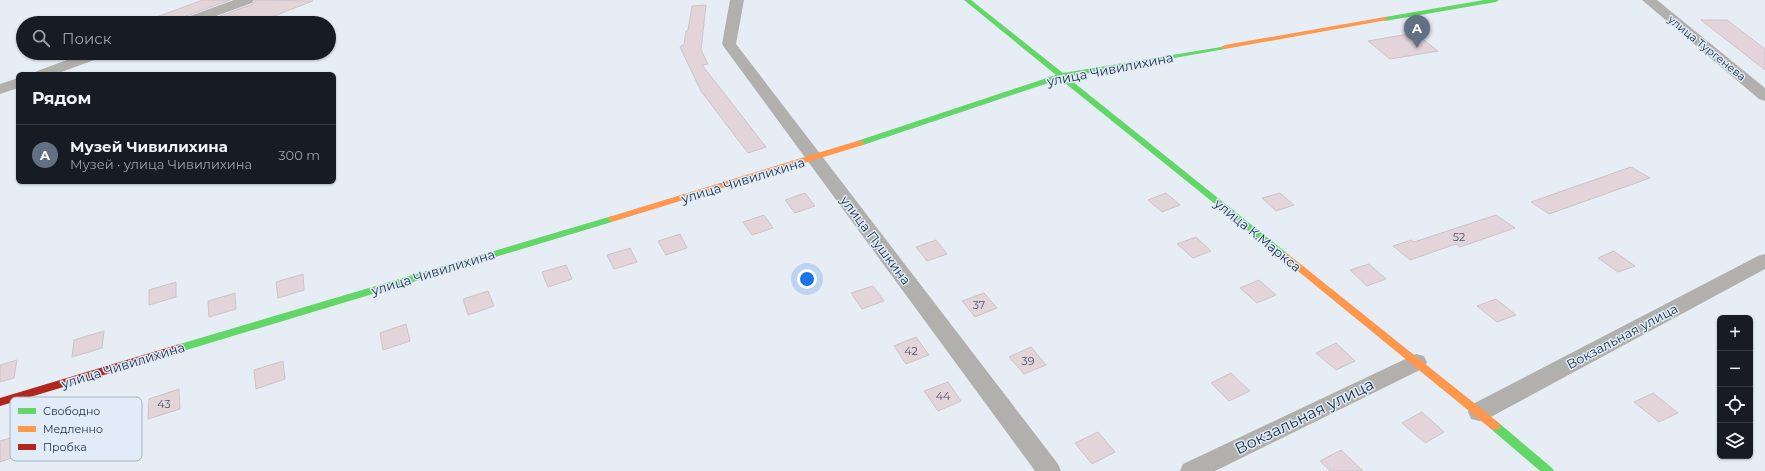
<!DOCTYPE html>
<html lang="ru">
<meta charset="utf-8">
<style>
body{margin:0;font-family:Montserrat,sans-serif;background:#242831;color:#f1f3f6}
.controls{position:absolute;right:12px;bottom:12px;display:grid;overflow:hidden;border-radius:6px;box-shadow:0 1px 3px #0004}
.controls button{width:36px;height:36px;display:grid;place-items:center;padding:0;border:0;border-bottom:1px solid #363941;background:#171b24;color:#f1f3f6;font:20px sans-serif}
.you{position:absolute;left:807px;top:279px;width:14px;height:14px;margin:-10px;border:3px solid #fff;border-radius:50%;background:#1a73e8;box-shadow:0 0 0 6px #1a73e833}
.badge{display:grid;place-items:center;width:26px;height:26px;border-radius:50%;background:#617082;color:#fff;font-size:13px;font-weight:700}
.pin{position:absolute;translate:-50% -33px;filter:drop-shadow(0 1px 2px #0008)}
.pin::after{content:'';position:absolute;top:21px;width:14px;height:12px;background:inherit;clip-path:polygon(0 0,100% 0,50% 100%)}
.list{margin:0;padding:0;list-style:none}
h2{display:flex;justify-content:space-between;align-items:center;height:52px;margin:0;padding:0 16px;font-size:17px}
h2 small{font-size:13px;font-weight:400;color:#9ea1a6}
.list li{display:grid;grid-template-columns:26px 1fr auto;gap:12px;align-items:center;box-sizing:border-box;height:60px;padding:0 16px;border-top:1px solid #363941}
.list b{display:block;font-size:15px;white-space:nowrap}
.list p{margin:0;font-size:13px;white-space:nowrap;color:#9ea1a6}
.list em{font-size:13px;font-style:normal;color:#9ea1a6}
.icon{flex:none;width:22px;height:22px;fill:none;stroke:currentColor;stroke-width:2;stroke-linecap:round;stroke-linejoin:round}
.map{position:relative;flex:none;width:1765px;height:471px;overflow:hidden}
.search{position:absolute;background:#171b24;box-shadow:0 1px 3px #0004;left:16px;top:16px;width:320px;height:44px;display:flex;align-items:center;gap:10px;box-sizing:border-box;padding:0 14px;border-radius:22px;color:#9ea1a6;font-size:15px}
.panel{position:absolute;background:#171b24;box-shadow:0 1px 3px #0004;left:16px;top:72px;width:320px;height:112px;border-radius:6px}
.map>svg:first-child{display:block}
.building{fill:#e2d4d9;stroke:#d0c3c8}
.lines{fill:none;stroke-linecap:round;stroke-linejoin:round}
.street{fill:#b1b0ad;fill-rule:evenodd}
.fast{fill:#63d668;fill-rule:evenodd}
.slow{fill:#ff974d;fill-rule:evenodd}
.jam{fill:#b3261e;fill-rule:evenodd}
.labels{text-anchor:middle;stroke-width:3;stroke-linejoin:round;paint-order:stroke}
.far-street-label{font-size:11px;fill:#192d45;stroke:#e2ecf9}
.number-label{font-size:11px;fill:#4b576a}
.street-label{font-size:13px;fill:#192d45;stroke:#e2ecf9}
.near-street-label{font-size:16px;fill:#192d45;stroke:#e2ecf9}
.key{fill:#e2ecf9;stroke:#a6b3c3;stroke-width:1}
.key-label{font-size:11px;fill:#192d45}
</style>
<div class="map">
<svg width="1765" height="471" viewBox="0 0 1765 471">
<rect width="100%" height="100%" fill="#e7edf4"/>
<!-- building -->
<path class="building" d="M203 0H230L178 19 176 23H146L145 21Z
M255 0 313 1 256 23H201L253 4Z
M706 5 701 50 708 64 702 65 766 147 748 153 701 91 680 47 684 44 686 31 688 30 692 6Z
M1701 20H1727L1765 49V70Z
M1415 33 1438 51 1390 59 1368 41Z
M1631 167 1650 178 1549 214 1531 202Z
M805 193 815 206 795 213 785 200Z
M1166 193 1180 205 1162 212 1148 200Z
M1280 193 1294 205 1276 211 1262 198Z
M764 215 773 228 752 235 743 222Z
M1496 215 1515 228 1460 247 1456 244 1410 260 1393 246 1411 240 1414 242Z
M680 234 687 248 666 255 658 241Z
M1196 237 1211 251 1193 258 1177 244Z
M936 240 947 254 927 261 916 247Z
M630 248 637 262 614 269 607 255Z
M1614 251 1635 266 1618 272 1598 258Z
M1369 264 1386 279 1367 286 1350 270Z
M566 265 572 279 548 287 542 272Z
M303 274 304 290 278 298 276 282Z
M1259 280 1276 295 1257 303 1240 288Z
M176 282V297L149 305V290Z
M873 286 884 301 862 309 851 293Z
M488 291 494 306 468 315 463 299Z
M235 293 236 309 209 317 208 301Z
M984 293 997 308 975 317 962 301Z
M1496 299 1516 315 1497 322 1477 306Z
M406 324 410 341 383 350 380 333Z
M104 331 102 348 72 357 74 340Z
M916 337 929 355 906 364 894 346Z
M1336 343 1355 361 1336 370 1316 353Z
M1031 347 1046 365 1024 374 1009 357Z
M17 360 14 378 0 382V365Z
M283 361 285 379 256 389 254 370Z
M1231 373 1250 391 1229 401 1211 383Z
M948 382 961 401 938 411 924 391Z
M179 389 180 409 148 419 149 399Z
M1653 393 1678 413 1659 422 1634 402Z
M1422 412 1444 432 1425 443 1402 423Z
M1098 432 1115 452 1092 464 1075 443Z
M21 435 17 456 0 462V441Z
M1341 450 1363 471H1330L1320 461Z"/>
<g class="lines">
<!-- street -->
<path class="street" d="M234 0H254L252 3 197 23H177L179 20Z
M730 0H744L736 44 1058 464 1061 471H1035L724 47 722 44Z
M1642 0H1657L1765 88V101L1759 99Z
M86 53H108L105 56 56 74H34L37 71Z
M18 78V88L0 94V84Z
M1765 254V269L1487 419 1479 421 1471 419 1468 412 1471 405 1758 256Z
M1416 354 1424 356 1427 362 1424 368 1215 471H1180L1183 464Z"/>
<!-- fast -->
<path class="fast" d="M964 0H971L1063 73 1227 46 1229 47 1225 49 1067 77 1288 254 1290 256 1288 258H1282L1060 79 863 145H857L856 143 857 141 1056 75Z
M1484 0H1499L1496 2 1385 21 1382 19 1385 17Z
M612 216 615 217 616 219 615 221 180 352 176 351 175 348 176 345 180 344Z
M1495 422 1499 423 1552 468 1554 471H1540L1491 429 1490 426 1491 423Z"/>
<!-- slow -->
<path class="slow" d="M1385 17 1387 18V20L1225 49 1221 47 1225 45Z
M857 141H863L864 143 863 145 615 221H609L608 219 609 217Z
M1285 253 1288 254 1499 423 1500 426 1499 429 1495 430 1491 429 1282 258 1280 256 1282 254Z"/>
<!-- jam -->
<path class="jam" d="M180 344 184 345 185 348 184 351 0 406V398Z"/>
</g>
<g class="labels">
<!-- far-street labels -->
<g class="far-street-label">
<text transform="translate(1707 48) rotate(39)" y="4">улица Тургенева</text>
</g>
<!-- number labels -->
<g class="number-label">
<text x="1459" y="241">52</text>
<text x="979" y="309">37</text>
<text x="911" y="355">42</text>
<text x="1028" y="365">39</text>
<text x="943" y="400">44</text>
<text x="164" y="408">43</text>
</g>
<!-- street labels -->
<g class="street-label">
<text transform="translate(1110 69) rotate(-11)" y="5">улица Чивилихина</text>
<text transform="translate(743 180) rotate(-17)" y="5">улица Чивилихина</text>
<text transform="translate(1258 235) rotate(39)" y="5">улица К.Маркса</text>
<text transform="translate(876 240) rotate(53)" y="5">улица Пушкина</text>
<text transform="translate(433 272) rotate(-17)" y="5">улица Чивилихина</text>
<text transform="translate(1622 336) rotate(-28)" y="5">Вокзальная улица</text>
<text transform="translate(123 365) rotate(-17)" y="5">улица Чивилихина</text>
</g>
<!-- near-street labels -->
<g class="near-street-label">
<text transform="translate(1304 416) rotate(-26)" y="6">Вокзальная улица</text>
</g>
</g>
<!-- legend -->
<rect x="10" y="397" width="132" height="64" rx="6" class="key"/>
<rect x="18" y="408" width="18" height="6" fill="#63d668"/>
<rect x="18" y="426" width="18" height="6" fill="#ff974d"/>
<rect x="18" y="444" width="18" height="6" fill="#b3261e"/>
<g class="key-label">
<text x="43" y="415">Свободно</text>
<text x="43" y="433">Медленно</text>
<text x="43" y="451">Пробка</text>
</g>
</svg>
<div class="controls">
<button>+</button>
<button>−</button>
<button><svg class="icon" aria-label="locate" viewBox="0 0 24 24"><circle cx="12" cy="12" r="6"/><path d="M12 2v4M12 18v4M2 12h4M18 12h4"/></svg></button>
<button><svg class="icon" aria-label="layers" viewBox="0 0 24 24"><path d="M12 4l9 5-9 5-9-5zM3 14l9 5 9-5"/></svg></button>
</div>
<div class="you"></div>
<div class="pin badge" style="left:1417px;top:48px">A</div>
<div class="search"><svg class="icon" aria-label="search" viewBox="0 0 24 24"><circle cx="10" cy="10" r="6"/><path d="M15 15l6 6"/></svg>Поиск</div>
<section class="panel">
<h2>Рядом<small></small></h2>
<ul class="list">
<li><span class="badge">A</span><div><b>Музей Чивилихина</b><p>Музей · улица Чивилихина</p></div><em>300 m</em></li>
</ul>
</section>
</div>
